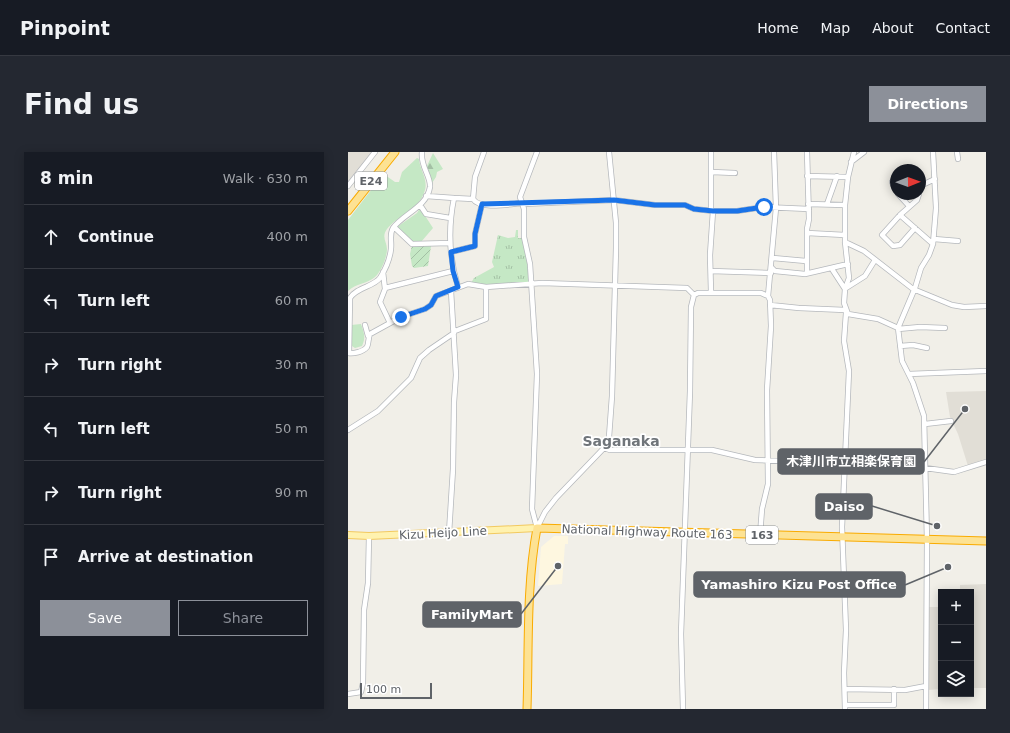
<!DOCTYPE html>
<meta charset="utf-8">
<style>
body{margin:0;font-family:"DejaVu Sans","Noto Sans JP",sans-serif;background:#242831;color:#f1f3f6}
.controls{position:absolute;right:12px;bottom:12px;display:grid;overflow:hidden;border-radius:0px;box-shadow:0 2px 10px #0003}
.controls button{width:36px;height:36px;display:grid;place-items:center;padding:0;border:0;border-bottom:1px solid #363941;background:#171b24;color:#f1f3f6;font:20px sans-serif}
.compass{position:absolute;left:542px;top:12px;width:36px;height:36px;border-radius:50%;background:#171b24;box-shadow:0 2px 10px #0003;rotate:89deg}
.scale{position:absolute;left:12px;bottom:10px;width:72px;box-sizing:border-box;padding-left:4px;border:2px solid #5f6368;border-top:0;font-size:11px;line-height:14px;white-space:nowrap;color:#5f6368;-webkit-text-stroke:3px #fff;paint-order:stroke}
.stop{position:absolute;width:12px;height:12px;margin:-9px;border:3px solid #1a73e8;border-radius:50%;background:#fff}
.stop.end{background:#1a73e8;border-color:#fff;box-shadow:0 1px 4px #0008}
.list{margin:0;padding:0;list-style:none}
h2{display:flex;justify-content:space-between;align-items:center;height:52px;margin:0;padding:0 16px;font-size:17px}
h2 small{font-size:13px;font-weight:400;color:#9ea1a6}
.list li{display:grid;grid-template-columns:26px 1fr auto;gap:12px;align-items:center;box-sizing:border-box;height:64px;padding:0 16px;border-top:1px solid #363941}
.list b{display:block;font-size:15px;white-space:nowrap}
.list em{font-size:13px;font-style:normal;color:#9ea1a6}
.actions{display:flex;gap:8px;padding:12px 16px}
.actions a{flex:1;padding:9px 0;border:1px solid #8c9099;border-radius:0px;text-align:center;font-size:14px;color:#8c9099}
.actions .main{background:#8c9099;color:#fff}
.icon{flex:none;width:22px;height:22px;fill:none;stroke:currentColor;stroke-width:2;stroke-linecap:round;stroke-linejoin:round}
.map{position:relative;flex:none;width:638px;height:557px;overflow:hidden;border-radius:0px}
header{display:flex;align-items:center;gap:24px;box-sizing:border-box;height:56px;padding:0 20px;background:#171b24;border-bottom:1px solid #363941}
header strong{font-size:19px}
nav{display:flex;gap:22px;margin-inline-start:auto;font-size:14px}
.intro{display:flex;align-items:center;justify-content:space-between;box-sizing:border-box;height:96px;padding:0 24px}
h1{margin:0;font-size:28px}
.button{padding:10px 18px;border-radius:0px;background:#8c9099;color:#fff;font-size:14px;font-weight:700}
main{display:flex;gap:24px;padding:0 24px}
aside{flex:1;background:#171b24;border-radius:0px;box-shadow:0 2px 10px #0003}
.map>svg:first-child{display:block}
.commercial{fill:#fef7e0}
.education{fill:#e1ded6}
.grass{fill:url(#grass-tufts)}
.forest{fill:url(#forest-firs)}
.park{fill:#c5e8c5}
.garden{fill:url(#garden-furrows)}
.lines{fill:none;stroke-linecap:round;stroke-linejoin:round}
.minor-casing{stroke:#b5b8bc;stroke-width:6}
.major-casing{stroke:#f2c960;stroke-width:8}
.highway-casing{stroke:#f9ab00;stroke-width:9}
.minor{stroke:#fff;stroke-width:4.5}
.major{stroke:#fff2af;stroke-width:6}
.highway{stroke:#fde293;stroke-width:7}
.route{stroke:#1a73e8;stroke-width:5}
.labels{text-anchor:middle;stroke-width:3.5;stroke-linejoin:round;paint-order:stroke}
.shield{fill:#fff;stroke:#8f9295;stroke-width:1}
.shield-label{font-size:11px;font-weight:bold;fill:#5f6368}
.street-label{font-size:12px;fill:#5f6368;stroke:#fff}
.quarter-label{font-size:14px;font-weight:bold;fill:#70757a;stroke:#fff}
.leader{fill:none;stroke:#5f6368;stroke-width:1.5}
.callout-dot{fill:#5f6368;stroke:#fff;stroke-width:1.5}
.callout{fill:#5f6368;stroke:#5f6368;stroke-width:1.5}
.callout-label{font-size:13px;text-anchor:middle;font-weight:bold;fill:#fff}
</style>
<header>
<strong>Pinpoint</strong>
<nav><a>Home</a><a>Map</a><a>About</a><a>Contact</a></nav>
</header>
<div class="intro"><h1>Find us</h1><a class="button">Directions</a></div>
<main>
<aside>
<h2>8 min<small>Walk · 630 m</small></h2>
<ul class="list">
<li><svg class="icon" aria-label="ahead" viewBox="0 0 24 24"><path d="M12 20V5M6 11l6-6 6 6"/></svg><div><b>Continue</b></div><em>400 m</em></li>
<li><svg class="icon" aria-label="left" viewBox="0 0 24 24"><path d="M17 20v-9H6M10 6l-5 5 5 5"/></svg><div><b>Turn left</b></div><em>60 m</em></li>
<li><svg class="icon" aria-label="right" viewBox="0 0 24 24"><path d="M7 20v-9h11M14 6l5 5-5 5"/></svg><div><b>Turn right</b></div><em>30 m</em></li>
<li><svg class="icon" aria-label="left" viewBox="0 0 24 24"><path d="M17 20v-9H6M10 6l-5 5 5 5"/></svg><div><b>Turn left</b></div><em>50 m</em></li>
<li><svg class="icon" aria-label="right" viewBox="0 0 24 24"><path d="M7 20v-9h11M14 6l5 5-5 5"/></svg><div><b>Turn right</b></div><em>90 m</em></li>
<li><svg class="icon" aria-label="arrive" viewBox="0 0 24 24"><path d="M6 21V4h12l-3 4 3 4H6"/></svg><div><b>Arrive at destination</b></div></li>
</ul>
<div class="actions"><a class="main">Save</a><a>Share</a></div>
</aside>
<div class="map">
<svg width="638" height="557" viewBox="0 0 638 557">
<defs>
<pattern id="grass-tufts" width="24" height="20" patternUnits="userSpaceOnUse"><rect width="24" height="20" fill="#c5e8c5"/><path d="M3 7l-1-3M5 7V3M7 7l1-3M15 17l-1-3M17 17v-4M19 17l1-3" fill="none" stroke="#a3c0a4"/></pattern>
<pattern id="forest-firs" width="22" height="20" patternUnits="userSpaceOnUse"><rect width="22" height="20" fill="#c5e8c5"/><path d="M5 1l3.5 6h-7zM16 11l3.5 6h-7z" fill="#a3c0a4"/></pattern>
<pattern id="garden-furrows" width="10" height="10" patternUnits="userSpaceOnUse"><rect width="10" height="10" fill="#c5e8c5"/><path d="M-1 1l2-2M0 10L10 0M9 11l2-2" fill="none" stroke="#a3c0a4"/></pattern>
</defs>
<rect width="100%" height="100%" fill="#f1efe8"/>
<!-- commercial -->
<path class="commercial" d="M206 384H220V392H217L214 432 190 434 193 395Z"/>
<!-- education -->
<path class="education" d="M0 0H25L0 30Z
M638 239V308L620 314 610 282 602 265 598 240Z
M638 432V536H623V440H612V433Z
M579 455H593V537L580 538Z"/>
<!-- grass -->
<path class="grass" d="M168 78H170V86H174L180 109 181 130 138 134 123 131 126 126 146 115 144 110 150 83 160 86 167 85Z"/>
<!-- forest -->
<path class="forest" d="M85 1 95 17 89 20 88 25 84 31 78 16Z"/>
<!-- park -->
<path class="park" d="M69 6 71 7C72 18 80 27 77 38 71 59 50 63 39 77 33 85 39 90 39 97 39 105 33 120 27 125 19 132 8 131 0 139V68L34 24 37 23 47 30H51L54 20Z
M72 56 85 76 73 90 65 91 49 75 69 61Z
M13 172C16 180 18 186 14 194L7 196 4 194 3 173Z"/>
<!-- garden -->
<path class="garden" d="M73 92 83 94 80 114 66 116 64 114 62 102 64 93Z"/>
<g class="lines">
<!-- minor casing -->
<g class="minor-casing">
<path id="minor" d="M189 0 172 45 176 57V85L182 112 189 222 184 357 189 376
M506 0 500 25 497 53V90L501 126 497 137 496 151 500 162 530 167 550 176
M609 0 610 7
M503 10 516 0
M364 20 387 21
M459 24 500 25
M548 28 544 30 548 39
M0 34 27 0
M572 34 587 27
M550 42 561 54
M571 42 569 48 552 63 585 92
M78 44 106 46
M125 47 127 25 136 0
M175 52 266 48 307 53H337L346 57 365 59H389L416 55 461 57
M460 52 497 53
M479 52 489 24
M72 53 78 62 102 66
M363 59V0
M552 63 534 83 545 94 552 93 567 76
M46 75 64 92 102 91
M459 81 497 83
M586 87 610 89
M497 90 516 99 565 137 604 153 616 155 638 154
M103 100 127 94V82L134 52
M425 106 458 109
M424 116 427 119 457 122 500 112
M484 117 497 137
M363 119 423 121
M35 120 37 137 32 150 42 171
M459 121V77L461 67 459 0
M110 135C101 106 100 76 106 46L125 47C132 58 162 52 175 51
M37 136 105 119
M498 136 517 124 527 108
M363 140 362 103 365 59
M420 144 428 56 426 0
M422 153 451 156 497 158
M17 173 20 184
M550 177 572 175 597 176
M107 179 138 167V135
M552 194 565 193 579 196
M0 201C5 202 15 200 19 195 21 191 20 186 22 182L53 165 77 157 83 153 88 144 120 132 138 135 194 131 339 136 346 143
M1 201 2 146C9 135 25 135 32 126 37 118 42 106 43 97 44 89 41 83 45 76 55 62 79 55 82 35 83 24 72 14 74 0
M561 222 638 219
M577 272 603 269
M0 278 30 259 63 226 72 206 81 198 106 181
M256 296 262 298H364L407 308 563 314 606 320 638 310
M189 376 197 360 208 346 256 296 261 285 264 244 268 96V71L261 0
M101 381 105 317 106 250 108 223 103 139
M497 537 557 538 578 534
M0 542 13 540 15 531 16 458 20 431 21 384
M497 553H546V537
M335 557 333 482 342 239 343 155 346 143 350 141H413L420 144 422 148 423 174 419 238 420 332 414 357 412 383
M497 557 496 521 498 478 494 375 501 219 496 189 498 161
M578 557 579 388 576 264 565 231 554 209 550 176 567 136 573 116 581 103 585 92 588 56 585 0"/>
</g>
<!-- major casing -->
<g class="major-casing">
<path id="major" d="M0 383 21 384 189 376"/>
</g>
<!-- highway casing -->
<g class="highway-casing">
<path id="highway" d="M0 59 47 0
M179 557C181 497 178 435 189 376L638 389"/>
</g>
<!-- minor -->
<use href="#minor" class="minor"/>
<!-- major -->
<use href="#major" class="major"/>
<!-- highway -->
<use href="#highway" class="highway"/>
</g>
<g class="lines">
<!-- route -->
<path class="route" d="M53 165 77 157 83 153 88 144 110 135 105 119 103 100 127 94V82L134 52 266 48 307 53H337L346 57 365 59H389L416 55"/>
</g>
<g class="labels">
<!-- shield labels -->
<g class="shield">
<rect x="7" y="20" width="32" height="18" rx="3"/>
<rect x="398" y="374" width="32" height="18" rx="3"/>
</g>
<g class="shield-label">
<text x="23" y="33">E24</text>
<text x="414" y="387">163</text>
</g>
<!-- street labels -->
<g class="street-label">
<text transform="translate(299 380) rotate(2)" y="4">National Highway Route 163</text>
<text transform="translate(95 381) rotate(-3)" y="4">Kizu Heijo Line</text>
</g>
<!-- quarter labels -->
<g class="quarter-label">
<text x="273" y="294">Saganaka</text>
</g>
</g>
<!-- callouts -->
<path class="leader" d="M617 257L576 310M589 374L524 354M600 415L557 433M210 414L173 462"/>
<g class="callout-dot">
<circle cx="617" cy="257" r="4"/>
<circle cx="589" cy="374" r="4"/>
<circle cx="600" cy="415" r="4"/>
<circle cx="210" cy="414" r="4"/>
</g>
<g class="callout">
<rect x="430" y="297" width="146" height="25" rx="4"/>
<rect x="468" y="342" width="56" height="25" rx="4"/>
<rect x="346" y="420" width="211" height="25" rx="4"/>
<rect x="75" y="450" width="98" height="25" rx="4"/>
</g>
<g class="callout-label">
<text x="503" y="314">木津川市立相楽保育園</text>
<text x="496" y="359">Daiso</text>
<text x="451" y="437">Yamashiro Kizu Post Office</text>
<text x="124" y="467">FamilyMart</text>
</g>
</svg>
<div class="controls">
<button>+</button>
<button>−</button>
<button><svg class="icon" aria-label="layers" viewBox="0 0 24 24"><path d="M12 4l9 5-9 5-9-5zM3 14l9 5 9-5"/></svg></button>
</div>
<svg class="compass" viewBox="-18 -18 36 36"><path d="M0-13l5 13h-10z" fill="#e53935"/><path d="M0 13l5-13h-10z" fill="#9ea1a6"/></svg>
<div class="scale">100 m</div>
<div class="stop" style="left:416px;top:55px"></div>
<div class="stop end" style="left:53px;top:165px"></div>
</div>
</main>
